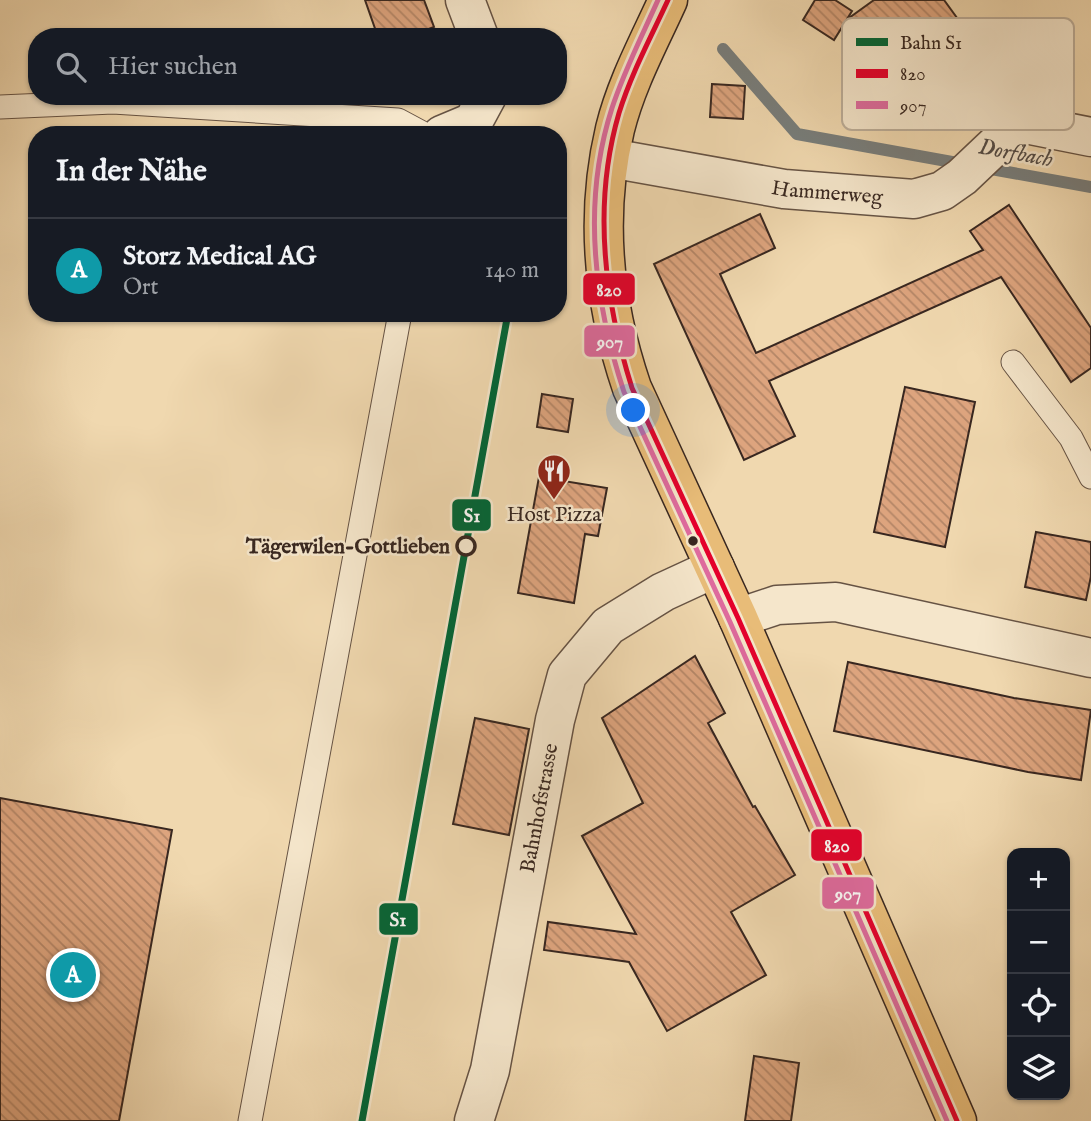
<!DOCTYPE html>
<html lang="de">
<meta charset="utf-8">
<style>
body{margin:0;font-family:"IM FELL English",serif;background:#242831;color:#f1f3f6}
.controls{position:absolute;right:21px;bottom:21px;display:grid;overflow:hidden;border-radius:14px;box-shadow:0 2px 5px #0004}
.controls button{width:63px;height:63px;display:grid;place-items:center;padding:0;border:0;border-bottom:2px solid #363941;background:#171b24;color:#f1f3f6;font:35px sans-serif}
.you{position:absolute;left:634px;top:411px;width:24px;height:24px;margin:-18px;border:5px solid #fff;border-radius:50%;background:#1a73e8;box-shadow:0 0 0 10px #1a73e833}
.badge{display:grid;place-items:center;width:46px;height:46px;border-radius:50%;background:#0b8043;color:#fff;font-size:23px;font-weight:700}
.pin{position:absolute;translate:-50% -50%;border:4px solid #fff;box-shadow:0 2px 7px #0006}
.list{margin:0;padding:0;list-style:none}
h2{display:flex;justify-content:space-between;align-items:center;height:91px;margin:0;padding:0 28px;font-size:30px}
h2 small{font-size:23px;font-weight:400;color:#9ea1a6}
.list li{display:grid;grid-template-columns:46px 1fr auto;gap:21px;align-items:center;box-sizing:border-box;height:105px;padding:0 28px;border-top:2px solid #363941}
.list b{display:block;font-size:26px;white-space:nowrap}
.list p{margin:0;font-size:23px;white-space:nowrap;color:#9ea1a6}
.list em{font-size:23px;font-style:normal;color:#9ea1a6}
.icon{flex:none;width:38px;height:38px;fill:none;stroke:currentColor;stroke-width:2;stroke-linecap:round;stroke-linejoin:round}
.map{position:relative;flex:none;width:1091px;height:1121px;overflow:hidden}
.search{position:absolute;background:#171b24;box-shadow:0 2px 5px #0004;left:28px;top:28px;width:539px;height:77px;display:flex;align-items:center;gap:18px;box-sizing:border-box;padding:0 24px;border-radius:28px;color:#9ea1a6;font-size:26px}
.panel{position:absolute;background:#171b24;box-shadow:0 2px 5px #0004;left:28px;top:126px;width:539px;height:196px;border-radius:28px}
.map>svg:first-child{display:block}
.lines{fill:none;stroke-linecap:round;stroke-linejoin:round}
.stream{stroke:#777d7b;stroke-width:12}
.building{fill:url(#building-back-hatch);stroke:#382720;stroke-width:2}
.lane-casing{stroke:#665344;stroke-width:25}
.street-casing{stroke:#665344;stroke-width:41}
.primary-casing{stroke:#382720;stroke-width:41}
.lane{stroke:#f5e6cb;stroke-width:23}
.street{stroke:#f5e6cb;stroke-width:38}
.primary{stroke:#e8bc78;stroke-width:38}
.bus-1-casing{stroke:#f5e6cb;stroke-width:10}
.bus-2-casing{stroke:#f5e6cb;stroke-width:10}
.bus-1{stroke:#e4002b;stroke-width:5}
.bus-2{stroke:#de6a9d;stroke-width:5}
.rail-1-casing{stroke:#f5e6cb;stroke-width:12}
.rail-1{stroke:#006536;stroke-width:7}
.bus-dot{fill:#382720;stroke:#f5e6cb;stroke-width:2.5}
.stop-dot{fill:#f5e6cb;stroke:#382720;stroke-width:3.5}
.labels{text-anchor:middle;stroke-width:5;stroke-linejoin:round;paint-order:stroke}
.street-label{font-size:21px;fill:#382720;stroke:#f5e6cb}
.poi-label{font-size:21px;fill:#382720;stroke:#f5e6cb}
.stop-label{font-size:21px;font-weight:bold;fill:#382720;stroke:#f5e6cb;text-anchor:end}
.water-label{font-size:23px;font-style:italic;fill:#524b46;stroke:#f5e6cb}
.key{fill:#f5e6cb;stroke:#bcad98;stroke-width:2}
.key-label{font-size:19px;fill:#382720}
.line-badge{stroke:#f5e6cb;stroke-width:2.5}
.badge-label{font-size:19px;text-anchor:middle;font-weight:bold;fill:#fff}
</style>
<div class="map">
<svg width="1091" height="1121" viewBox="0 0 1091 1121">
<defs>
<pattern id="building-back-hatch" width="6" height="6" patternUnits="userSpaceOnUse" patternTransform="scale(1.75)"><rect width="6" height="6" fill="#dda47e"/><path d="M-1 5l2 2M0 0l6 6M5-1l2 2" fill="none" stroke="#b48667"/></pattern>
</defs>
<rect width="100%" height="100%" fill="#f0d8af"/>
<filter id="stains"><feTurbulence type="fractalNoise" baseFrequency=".00286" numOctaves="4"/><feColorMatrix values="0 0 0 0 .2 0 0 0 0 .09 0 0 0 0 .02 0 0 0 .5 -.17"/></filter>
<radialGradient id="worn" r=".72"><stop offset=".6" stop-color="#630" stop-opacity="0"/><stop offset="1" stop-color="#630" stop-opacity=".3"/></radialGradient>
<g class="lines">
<!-- stream -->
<path class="stream" d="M723 49 797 134 1091 187"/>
</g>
<!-- building -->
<path class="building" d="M365 0H424L434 27 407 37H378Z
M815 0H835L852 11 834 40 803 20Z
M874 0H944L984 55 913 107 849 18Z
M712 84 745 86 743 119 710 117Z
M1009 205 1091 328V368L1071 382 1001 277 769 381 795 436 744 460 654 264 760 214 775 248 720 274 756 353 983 250 970 231Z
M905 387 975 402 945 547 874 532Z
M542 394 573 399 568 432 537 427Z
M539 477 607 488 598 536 585 534 574 603 518 593Z
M1036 532 1091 542V576L1086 600 1025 587Z
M695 656 725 713 708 723 753 807 755 806 795 875 731 912 766 975 667 1031 629 962 544 950 548 922 636 934 582 836 643 803 602 718Z
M848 662 1014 698 1091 710 1081 780 1028 772 834 731Z
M475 718 529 729 509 835 453 824Z
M0 798 172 830 119 1121H0Z
M754 1056 799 1063 791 1121H745Z"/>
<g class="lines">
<!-- lane casing -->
<g class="lane-casing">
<path id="lane" d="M0 107 113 102 398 120 426 135
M1013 362 1071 438 1091 477
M250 1121 400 313"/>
</g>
<!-- street casing -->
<g class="street-casing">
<g id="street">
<path d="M465 0 479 37"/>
<path d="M1005 120 1091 137"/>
<path d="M442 135 473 122 487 96"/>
<path id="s1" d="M610 158 784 189 914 199 942 191 962 177 1019 123"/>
<path d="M738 618 777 605 836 602 1091 658"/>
<path id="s2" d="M474 1121 490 1070 555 720 567 675 608 626 663 592 715 568"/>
</g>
</g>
<!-- primary casing -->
<g class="primary-casing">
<path id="primary" d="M668 0C649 42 626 84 615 129 594 218 603 303 632 388L738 618 957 1121"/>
</g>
<!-- lane -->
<use href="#lane" class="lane"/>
<!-- street -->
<use href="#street" class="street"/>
<!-- primary -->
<use href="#primary" class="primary"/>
<!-- bus-1 casing -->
<g class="bus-1-casing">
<path id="bus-1" d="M668 0C651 37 631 74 619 113 592 205 604 299 632 388L738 618 957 1121"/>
</g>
<!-- bus-2 casing -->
<g class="bus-2-casing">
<path id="bus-2" d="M658 0C642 36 624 71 612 108 582 201 594 301 624 392L730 622 947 1121"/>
</g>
<!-- bus-1 -->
<use href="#bus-1" class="bus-1"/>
<!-- bus-2 -->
<use href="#bus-2" class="bus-2"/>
<!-- rail-1 casing -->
<g class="rail-1-casing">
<path id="rail-1" d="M362 1121 508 313"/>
</g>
<!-- rail-1 -->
<use href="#rail-1" class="rail-1"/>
</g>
<!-- icons -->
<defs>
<g id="restaurant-pin" transform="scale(1.75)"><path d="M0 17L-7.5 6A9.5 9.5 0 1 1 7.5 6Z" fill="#8f2418" stroke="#f5e6cb"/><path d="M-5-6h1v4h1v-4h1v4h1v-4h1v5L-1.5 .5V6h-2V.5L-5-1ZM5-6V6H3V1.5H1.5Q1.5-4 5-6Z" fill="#fff"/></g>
</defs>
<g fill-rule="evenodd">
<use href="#restaurant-pin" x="554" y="471"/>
</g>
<!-- markers -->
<circle class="bus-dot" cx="693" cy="541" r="6"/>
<circle class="stop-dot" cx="466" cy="546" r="9"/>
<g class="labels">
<!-- street labels -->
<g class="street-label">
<text dy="7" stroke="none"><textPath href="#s1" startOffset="220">Hammerweg</textPath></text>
<text dy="7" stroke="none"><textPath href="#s2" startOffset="320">Bahnhofstrasse</textPath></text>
</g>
<!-- poi labels -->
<g class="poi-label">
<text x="554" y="521">Host Pizza</text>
</g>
<!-- stop labels -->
<g class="stop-label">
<text x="450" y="553">Tägerwilen-Gottlieben</text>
</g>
<!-- water labels -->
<g class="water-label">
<text transform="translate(1016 152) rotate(10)" y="8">Dorfbach</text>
</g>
</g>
<!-- legend -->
<rect x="842" y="18" width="232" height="112" rx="10" class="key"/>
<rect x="856" y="38" width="32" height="8" fill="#006536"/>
<rect x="856" y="69" width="32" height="9" fill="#e4002b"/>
<rect x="856" y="101" width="32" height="8" fill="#de6a9d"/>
<g class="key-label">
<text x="900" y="49">Bahn S1</text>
<text x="900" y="80">820</text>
<text x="900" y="112">907</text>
</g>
<g class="line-badge">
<rect x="582" y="272" width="54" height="34" rx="7" fill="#e4002b"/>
<rect x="583" y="324" width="53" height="34" rx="7" fill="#de6a9d"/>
<rect x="451" y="498" width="41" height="34" rx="7" fill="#006536"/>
<rect x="810" y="828" width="53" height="34" rx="7" fill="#e4002b"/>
<rect x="821" y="876" width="54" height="34" rx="7" fill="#de6a9d"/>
<rect x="378" y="902" width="41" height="34" rx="7" fill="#006536"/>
</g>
<g class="badge-label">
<text x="609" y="296">820</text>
<text x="610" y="348">907</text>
<text x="472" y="522">S1</text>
<text x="837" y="852">820</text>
<text x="848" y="900">907</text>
<text x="398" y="926">S1</text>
</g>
<rect width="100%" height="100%" filter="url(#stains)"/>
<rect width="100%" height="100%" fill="url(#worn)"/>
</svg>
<div class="controls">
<button>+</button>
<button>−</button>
<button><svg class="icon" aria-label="locate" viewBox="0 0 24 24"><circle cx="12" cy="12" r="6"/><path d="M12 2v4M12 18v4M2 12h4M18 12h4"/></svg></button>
<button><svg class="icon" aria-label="layers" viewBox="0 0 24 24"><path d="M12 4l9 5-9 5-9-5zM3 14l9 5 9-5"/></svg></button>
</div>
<div class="you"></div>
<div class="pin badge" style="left:73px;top:975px;background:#0f9aa8">A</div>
<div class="search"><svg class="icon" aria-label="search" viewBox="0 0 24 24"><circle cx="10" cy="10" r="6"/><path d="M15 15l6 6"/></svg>Hier suchen</div>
<section class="panel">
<h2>In der Nähe<small></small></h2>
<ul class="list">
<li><span class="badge" style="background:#0f9aa8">A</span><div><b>Storz Medical AG</b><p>Ort</p></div><em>140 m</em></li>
</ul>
</section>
</div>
